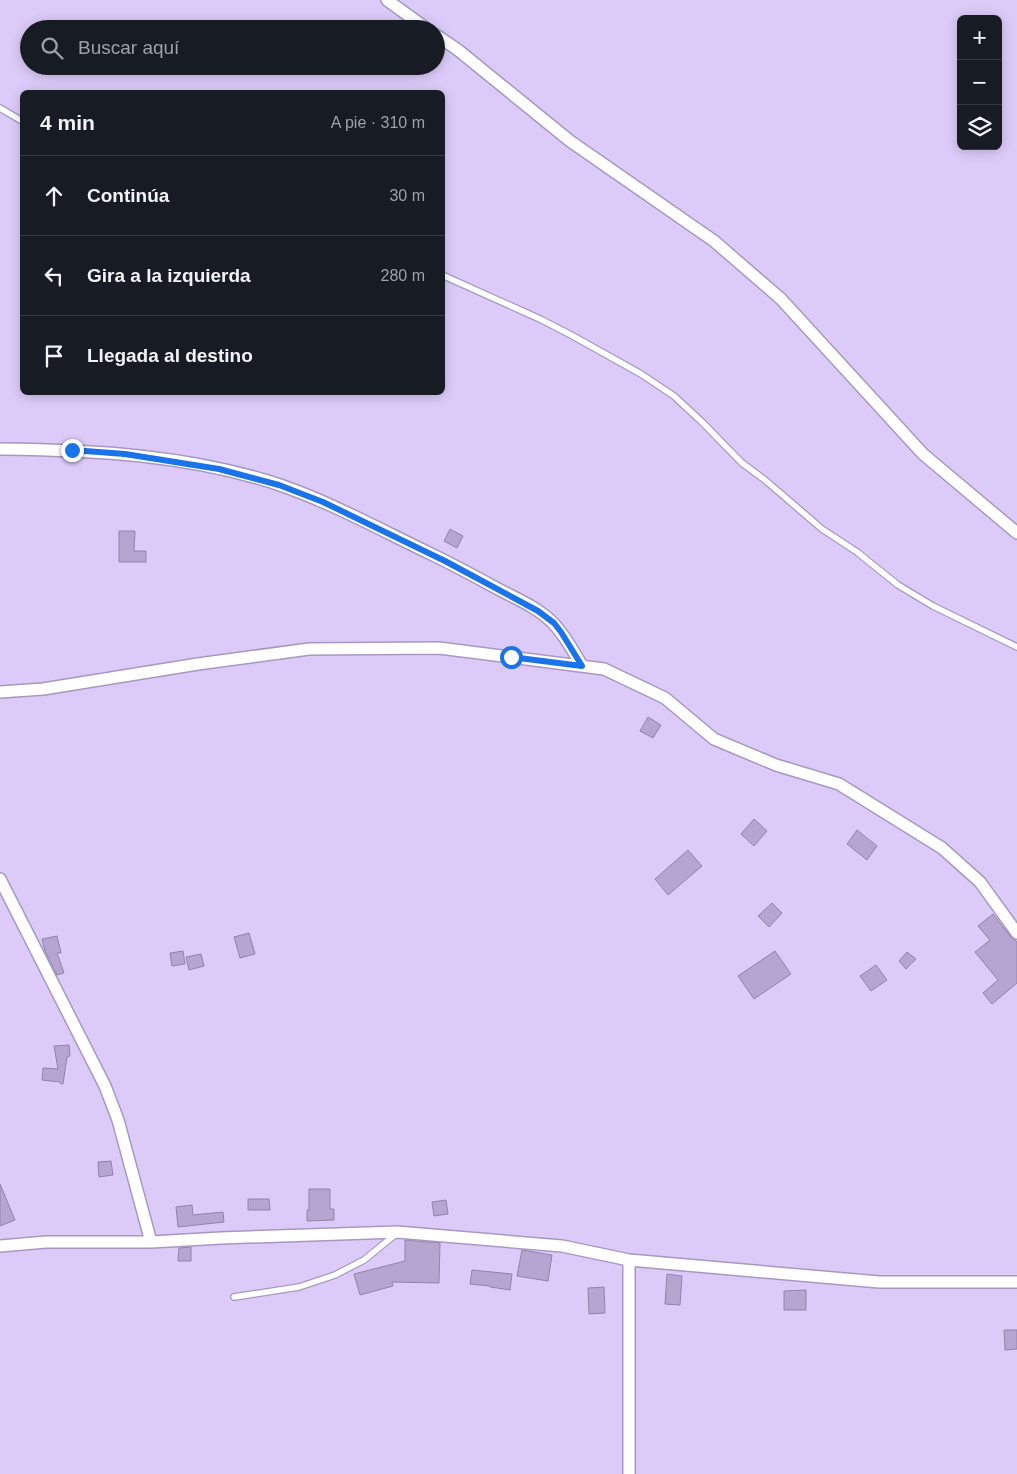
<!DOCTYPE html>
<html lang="es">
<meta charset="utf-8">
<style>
body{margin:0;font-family:Helvetica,sans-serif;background:#20242c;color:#f1f3f6}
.controls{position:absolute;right:15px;top:15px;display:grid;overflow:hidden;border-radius:8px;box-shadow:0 2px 12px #0003}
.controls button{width:45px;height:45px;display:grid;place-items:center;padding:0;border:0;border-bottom:1px solid #363941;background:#171b24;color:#f1f3f6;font:25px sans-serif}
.stop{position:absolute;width:15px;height:15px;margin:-11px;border:4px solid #1a73e8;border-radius:50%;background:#fff}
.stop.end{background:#1a73e8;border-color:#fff;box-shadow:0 1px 5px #0008}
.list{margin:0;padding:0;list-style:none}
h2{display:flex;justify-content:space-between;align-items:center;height:65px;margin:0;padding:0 20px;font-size:21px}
h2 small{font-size:16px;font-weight:400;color:#9ea1a6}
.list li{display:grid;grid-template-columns:32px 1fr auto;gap:15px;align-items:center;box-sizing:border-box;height:80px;padding:0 20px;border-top:1px solid #363941}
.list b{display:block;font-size:19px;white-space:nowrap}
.list em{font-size:16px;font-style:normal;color:#9ea1a6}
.icon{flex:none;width:28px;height:28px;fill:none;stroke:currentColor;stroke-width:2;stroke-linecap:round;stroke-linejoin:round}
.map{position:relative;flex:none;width:1017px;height:1474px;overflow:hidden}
.search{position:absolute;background:#171b24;box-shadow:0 2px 12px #0003;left:20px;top:20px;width:425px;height:55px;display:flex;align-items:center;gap:12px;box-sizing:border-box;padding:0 18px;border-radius:28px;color:#9ea1a6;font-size:19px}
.panel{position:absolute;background:#171b24;box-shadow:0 2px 12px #0003;left:20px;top:90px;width:425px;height:305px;border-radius:8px}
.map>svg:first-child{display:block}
.building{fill:#b5a5d0;stroke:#9282ac}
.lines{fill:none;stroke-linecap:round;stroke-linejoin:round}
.service-casing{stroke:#a798c2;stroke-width:8}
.minor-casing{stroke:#a798c2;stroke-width:14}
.service{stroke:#fff;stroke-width:5.5}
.minor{stroke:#fff;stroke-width:11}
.route{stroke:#1a73e8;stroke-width:6}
</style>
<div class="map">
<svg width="1017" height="1474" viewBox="0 0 1017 1474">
<rect width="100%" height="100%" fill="#dccbf8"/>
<!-- building -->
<path class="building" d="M450 529 463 536 457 548 444 541Z
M119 531H135L134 551H146V562H119Z
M648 717 661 725 653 738 640 731Z
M754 819 767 831 754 846 741 834Z
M857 830 877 846 867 860 847 844Z
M688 850 702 866 668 895 655 879Z
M772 903 782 913 769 927 758 916Z
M993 914 1011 937 1017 942V983L992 1004 983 993 998 980 975 952 990 940 978 926Z
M249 933 255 954 240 958 234 937Z
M57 936 61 953H57L64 973 57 975 45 951 42 939Z
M183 951 185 964 172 966 170 953Z
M775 951 791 974 754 999 738 976Z
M907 952 916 959 906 969 899 961Z
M201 954 204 966 189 970 186 957Z
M876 965 887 980 871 991 860 976Z
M69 1045 70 1056 67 1057 63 1084H61L60 1082 42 1080 43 1068 58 1069 54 1046Z
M111 1161 113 1175 99 1177 98 1162Z
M0 1184 15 1220 0 1226Z
M309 1189H330V1209H334V1220L307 1221V1210H309Z
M248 1199H269L270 1210H248Z
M446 1200 448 1214 434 1216 432 1202Z
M192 1205 193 1215 223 1212 224 1222 178 1227 176 1207Z
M405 1240 440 1243 439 1283 392 1282 393 1286 360 1295 354 1274 405 1261Z
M191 1247V1261H178L179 1248Z
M522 1250 552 1255 548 1281 517 1276Z
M472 1270 512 1274 510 1290 490 1287V1286L470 1284Z
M667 1274 682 1276 680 1305 665 1304Z
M604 1287 605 1313 589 1314 588 1288Z
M806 1290V1310H784V1291Z
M1004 1330H1017V1349L1005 1350Z"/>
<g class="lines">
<!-- service casing -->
<g class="service-casing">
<path id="service" d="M0 108 22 121
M442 275 540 319 573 336 641 374 674 396 702 422 742 463 765 480 822 529 857 552 898 585 933 606 1017 647
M234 1297 299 1287 335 1275 364 1260 396 1234"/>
</g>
<!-- minor casing -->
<g class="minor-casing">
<path id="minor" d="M387 0 427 29
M436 35 458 50 570 141 714 241 781 299 923 454 1017 533
M0 449C94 450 190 455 280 485 332 503 381 530 431 554 454 565 476 577 498 589 517 599 537 607 552 622 565 635 573 651 582 666
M0 692 43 689 198 664 309 649 439 648 604 669 665 698 714 739 776 765 839 784 942 848 980 882 1017 933
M0 879 105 1086 118 1120 151 1242
M0 1246 46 1242H151L221 1238 397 1232 562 1246 629 1260 879 1282H1017
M629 1260V1474"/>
</g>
<!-- service -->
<use href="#service" class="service"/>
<!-- minor -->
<use href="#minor" class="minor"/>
</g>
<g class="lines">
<!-- route -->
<path class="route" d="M72 450 125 454 219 469 279 485 323 502 445 561 538 611 554 623 561 632 582 666 511 657"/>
</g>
</svg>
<div class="controls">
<button>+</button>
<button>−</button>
<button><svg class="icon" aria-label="layers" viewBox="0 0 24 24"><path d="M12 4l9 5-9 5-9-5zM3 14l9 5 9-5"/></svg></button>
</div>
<div class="stop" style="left:511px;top:657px"></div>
<div class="stop end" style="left:72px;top:450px"></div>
<div class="search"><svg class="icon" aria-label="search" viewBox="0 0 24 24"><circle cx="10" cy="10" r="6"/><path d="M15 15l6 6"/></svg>Buscar aquí</div>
<section class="panel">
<h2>4 min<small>A pie · 310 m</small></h2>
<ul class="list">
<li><svg class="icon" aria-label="ahead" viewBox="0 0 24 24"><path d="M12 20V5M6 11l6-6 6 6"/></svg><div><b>Continúa</b></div><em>30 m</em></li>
<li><svg class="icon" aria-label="left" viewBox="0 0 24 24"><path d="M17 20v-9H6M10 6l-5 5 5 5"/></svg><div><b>Gira a la izquierda</b></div><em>280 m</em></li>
<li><svg class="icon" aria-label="arrive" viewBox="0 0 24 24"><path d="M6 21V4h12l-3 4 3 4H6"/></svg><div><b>Llegada al destino</b></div></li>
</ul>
</section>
</div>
